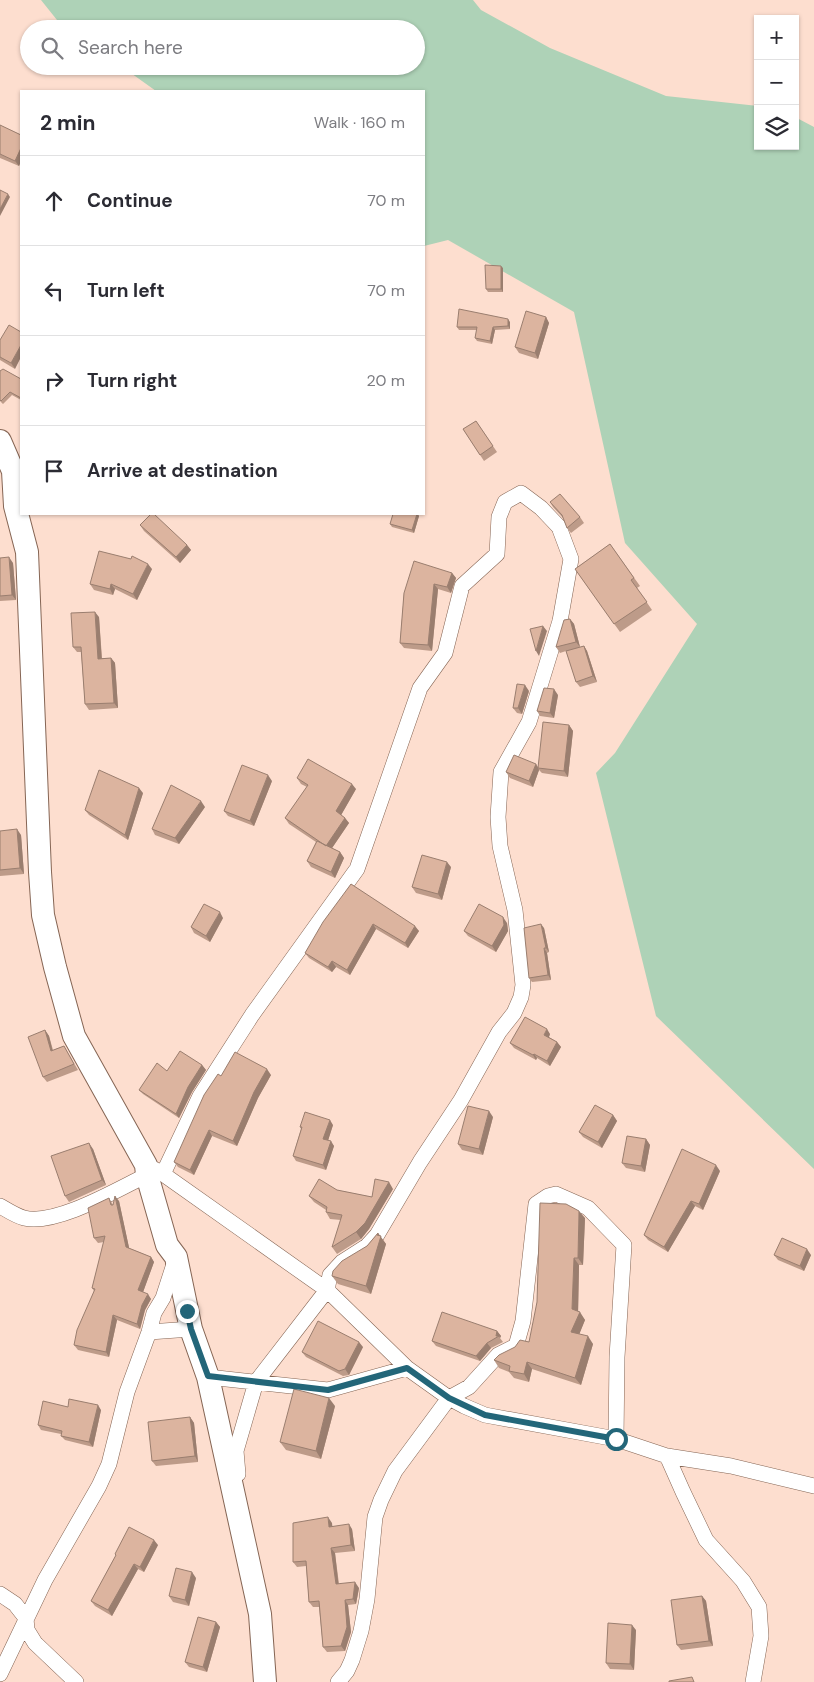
<!DOCTYPE html>
<meta charset="utf-8">
<style>
body{margin:0;font-family:"DM Sans",sans-serif;background:#f2f2f3;color:#2b2b33}
.controls{position:absolute;right:15px;top:15px;display:grid;overflow:hidden;border-radius:0px;box-shadow:0 1px 4px #0004}
.controls button{width:45px;height:45px;display:grid;place-items:center;padding:0;border:0;border-bottom:1px solid #e1e1e2;background:#fff;color:#2b2b33;font:25px sans-serif}
.stop{position:absolute;width:15px;height:15px;margin:-11px;border:4px solid #236679;border-radius:50%;background:#fff}
.stop.end{background:#236679;border-color:#fff;box-shadow:0 1px 5px #0008}
.list{margin:0;padding:0;list-style:none}
h2{display:flex;justify-content:space-between;align-items:center;height:65px;margin:0;padding:0 20px;font-size:21px}
h2 small{font-size:16px;font-weight:400;color:#7c7c81}
.list li{display:grid;grid-template-columns:32px 1fr auto;gap:15px;align-items:center;box-sizing:border-box;height:90px;padding:0 20px;border-top:1px solid #e1e1e2}
.list b{display:block;font-size:19px;white-space:nowrap}
.list em{font-size:16px;font-style:normal;color:#7c7c81}
.icon{flex:none;width:28px;height:28px;fill:none;stroke:currentColor;stroke-width:2;stroke-linecap:round;stroke-linejoin:round}
.map{position:relative;flex:none;width:814px;height:1682px;overflow:hidden}
.search{position:absolute;background:#fff;box-shadow:0 1px 4px #0004;left:20px;top:20px;width:405px;height:55px;display:flex;align-items:center;gap:12px;box-sizing:border-box;padding:0 18px;border-radius:28px;color:#7c7c81;font-size:19px}
.panel{position:absolute;background:#fff;box-shadow:0 1px 4px #0004;left:20px;top:90px;width:405px;height:425px;border-radius:0px}
.map>svg:first-child{display:block}
.green{fill:#aed2b7}
.lines{fill:none;stroke-linecap:round;stroke-linejoin:round}
.minor-casing{stroke:#856554;stroke-width:16}
.secondary-casing{stroke:#856554;stroke-width:24}
.minor{stroke:#fff;stroke-width:15}
.secondary{stroke:#fff;stroke-width:22}
.wall{fill:#bd9b89}
.shaded-wall{fill:#9a7e6f}
.building{fill:#dcb49f;stroke:#9a7e6f}
.route{stroke:#236679;stroke-width:6}
</style>
<div class="map">
<svg width="814" height="1682" viewBox="0 0 814 1682">
<rect width="100%" height="100%" fill="#fddecf"/>
<!-- green -->
<path class="green" d="M41 0H473L481 10 550 48 666 96 758 106V146H795V117L814 127V1169L656 1016 596 773 615 753 697 624 625 543 574 312 448 240 424 246V91H156L121 66H416V29H70L57 20Z"/>
<g class="lines">
<!-- minor casing -->
<g class="minor-casing">
<path id="minor" d="M154 1169 163 1174 327 1290 407 1368 449 1398 464 1406 485 1415 616 1439 667 1456 731 1466 814 1486
M163 1174 200 1096 252 1015 357 869 420 688 445 653 462 586 497 554 499 517 505 502 521 493 541 508 559 527 571 559 560 621 529 722 501 772 498 817 500 846 515 910 523 985 521 997 514 1013 499 1032 461 1100 420 1162 377 1235 367 1246 342 1262 330 1275 327 1290 256 1382 236 1451 238 1474
M0 1206C7 1210 16 1216 24 1218 56 1226 118 1189 147 1175
M149 1332 191 1329
M208 1377 328 1390 407 1368
M667 1456 683 1492 706 1540 743 1581 759 1607 761 1636 753 1682
M0 1594 15 1604 26 1618 27 1630 35 1643 76 1682
M0 1674 45 1580 99 1486 109 1464 127 1392 149 1332 154 1313 163 1298 175 1261
M338 1682 347 1671 352 1660 361 1631 367 1599 375 1517 381 1500 395 1471 449 1398 469 1387 498 1355 516 1346 523 1321 536 1204 548 1196 556 1194 588 1208 624 1245 617 1357 616 1439"/>
</g>
<!-- secondary casing -->
<g class="secondary-casing">
<path id="secondary" d="M0 441 13 471 15 506 27 552 40 872 43 915 55 967 74 1036 146 1165 147 1175 167 1245 176 1257 191 1329 208 1377 260 1614 265 1682"/>
</g>
<!-- minor -->
<use href="#minor" class="minor"/>
<!-- secondary -->
<use href="#secondary" class="secondary"/>
</g>
<!-- wall -->
<path class="wall" d="M0 125 21 135V161L19 166 0 158Z
M503 268V292H488L486 289Z
M546 317 549 323 538 359 519 353 515 347Z
M510 322V329L495 330 492 344 477 341 475 338 477 330H459L457 327Z
M0 340 15 369 0 360Z
M0 371 21 379V400L12 395 3 404 0 401Z
M476 421 497 452 484 461 463 429Z
M550 502 580 517 584 523 571 533 567 528 563 518 553 507Z
M393 514H418L419 516 414 533 392 527 390 524Z
M140 525 187 545 191 550 180 563 144 531Z
M610 544 640 586 637 588 652 610 620 632 575 569Z
M0 558 13 563 16 600 0 601Z
M152 569 137 600 115 589 113 595 94 590 90 584Z
M452 573 456 578 451 593 438 589 432 651 404 648 400 643 404 593Z
M99 617 102 658H111L115 663 118 708 89 710 85 704 81 652H77L73 647Z
M570 619 574 624 580 647 584 646 587 651 597 682 580 687 576 682 566 651 560 653 556 647Z
M529 691 522 714 517 713 513 708Z
M558 695 554 718 540 716 537 711Z
M569 725 573 731 568 777 542 773 539 770 533 787 510 778 506 772 536 764 538 767Z
M297 778 356 789 341 815 345 818 349 823 332 848 340 852 344 858 335 878 311 867 307 861 316 842 289 824 285 818 307 787 301 784Z
M272 781 254 826 228 816 224 811Z
M143 793 128 840 89 815 85 810Z
M205 807 179 844 155 835 152 829Z
M0 831 21 835 24 874 0 876Z
M451 867 442 900 416 893 412 887Z
M351 884 419 931 408 948 376 929 350 975 336 967 332 972 309 958 305 953Z
M223 918 210 942 194 933 191 927Z
M507 923 508 931 496 952 468 936 464 931Z
M544 928 549 952 547 953 551 980 532 982 529 978Z
M45 1030 49 1036 53 1050 64 1046 78 1070 47 1082 43 1077Z
M550 1034 549 1037 557 1042 561 1047 550 1066 537 1058 536 1060 514 1048 510 1043Z
M202 1065 206 1070 192 1092 179 1118 143 1094 139 1090 167 1071Z
M271 1075 258 1098 237 1146 212 1136 194 1175 178 1167 174 1162 221 1076Z
M613 1115 617 1121 602 1148 583 1137 579 1132Z
M493 1117 483 1155 462 1150 458 1144Z
M333 1125 328 1140 334 1146 326 1170 296 1161 293 1156 301 1129 300 1127Z
M646 1139 650 1145 645 1172 626 1168 622 1163Z
M93 1149 106 1185 69 1202 65 1196Z
M720 1171 703 1210 695 1206 668 1252 648 1240 644 1235Z
M393 1189 369 1229 361 1239 337 1254 332 1247 341 1220 330 1219 326 1212V1210L314 1202 309 1196 337 1190 372 1197Z
M109 1198 113 1205 119 1201 129 1248 151 1257 154 1262 143 1292 151 1299 145 1310 140 1329 117 1320 109 1357 78 1350 74 1345 94 1291 92 1288 104 1242 98 1243 94 1238Z
M585 1218 583 1265H579L578 1311 585 1320 579 1334 593 1344 581 1385 532 1369 529 1382 514 1378 509 1372 499 1368 494 1360 529 1342Z
M378 1233 386 1244 371 1294 338 1284 332 1276 367 1246Z
M774 1255H811L804 1271 778 1260Z
M497 1331 501 1336 500 1338 503 1342 491 1348 480 1361 436 1346 432 1341Z
M363 1347 349 1375 343 1376 306 1357 302 1352Z
M335 1406 321 1459 286 1450 280 1442Z
M68 1407 101 1410 93 1447 65 1440 61 1436V1434L41 1430 38 1425Z
M190 1417 194 1423 198 1462 156 1466 152 1461Z
M332 1523V1526L352 1529 355 1551 335 1553 339 1584 359 1588 356 1604 348 1605 351 1632 345 1651 327 1652 323 1647 319 1607H313L309 1602 306 1566 297 1567 293 1562Z
M158 1545 144 1572 138 1569 112 1616 95 1606 91 1601 116 1555 115 1554Z
M196 1578 189 1606 173 1602 169 1596Z
M702 1596 706 1601 713 1646 681 1650 677 1645Z
M216 1622 220 1627 207 1672 189 1667 185 1662Z
M636 1630 634 1670 610 1669 606 1663Z"/>
<!-- shaded-wall -->
<path class="shaded-wall" d="M21 148V161L19 166 15 161Z
M8 194 10 197 0 216V209Z
M501 266 503 268V292L501 289Z
M546 317 549 323 538 359 535 353Z
M508 319 510 322V329L508 326Z
M493 327 495 330 492 344 490 341Z
M21 345V357L15 369 11 363Z
M417 514 419 516 414 533 412 530Z
M187 545 191 550 180 563 176 557Z
M9 557 13 563 16 600 12 595Z
M148 564 152 569 137 600 133 594Z
M452 573 456 578 451 593 447 587Z
M111 584 115 589 113 595 110 589Z
M434 584 438 589 432 651 428 645Z
M95 612 99 617 102 664 98 659Z
M570 619 574 624 580 647 576 642Z
M543 626 547 631 539 656 536 651Z
M584 646 587 651 597 682 593 676Z
M111 658 115 663 118 708 114 703Z
M525 685 529 691 522 714 518 708Z
M554 689 558 695 554 718 550 713Z
M569 725 573 731 568 777 564 771Z
M536 764 539 770 533 787 529 781Z
M268 775 272 781 254 826 250 821Z
M352 784 356 789 340 817 336 811Z
M139 788 143 793 128 840 125 835Z
M201 801 205 807 179 844 175 838Z
M345 818 349 823 330 851 326 846Z
M17 829 21 835 24 874 20 868Z
M340 852 344 858 335 878 331 872Z
M447 862 451 867 442 900 438 894Z
M220 912 223 918 210 942 206 936Z
M503 917 507 923 508 931 496 952 492 946Z
M373 924 376 929 350 975 347 970Z
M541 924 544 928 549 952 546 948Z
M415 926 419 931 408 948 405 943Z
M544 948 547 953 551 980 548 975Z
M332 961 336 967 332 972 328 967Z
M547 1029 550 1034 548 1039 544 1035Z
M45 1030 49 1036 54 1057 51 1051Z
M557 1042 561 1047 550 1066 547 1061Z
M534 1054 537 1058 536 1060 533 1055Z
M202 1065 206 1070 192 1092 179 1118 176 1114 188 1087Z
M267 1069 271 1075 258 1098 237 1146 233 1141 254 1092Z
M489 1111 493 1117 483 1155 479 1149Z
M613 1115 617 1121 602 1148 598 1142Z
M330 1120 333 1125 327 1144 323 1139Z
M209 1130 212 1136 194 1175 190 1170Z
M646 1139 650 1145 645 1172 641 1166Z
M331 1141 334 1146 326 1170 323 1165Z
M89 1143 93 1149 106 1185 102 1180Z
M716 1165 720 1171 703 1210 699 1204Z
M389 1182 393 1189 369 1229 361 1239 356 1232Z
M115 1196 119 1201 130 1252 126 1247Z
M691 1201 695 1206 668 1252 664 1247Z
M579 1211 585 1218 583 1265 578 1258Z
M378 1233 386 1244 371 1294 366 1286Z
M807 1249 811 1255 804 1271 800 1266Z
M151 1257 154 1262 142 1295 138 1290Z
M574 1258 579 1265 578 1317 572 1309Z
M148 1294 151 1299 145 1310 140 1329 137 1324 142 1305Z
M580 1312 585 1320 577 1340 571 1332Z
M113 1315 117 1320 109 1357 106 1352Z
M497 1331 501 1336 500 1338 499 1336H496Z
M588 1336 593 1344 581 1385 575 1378Z
M359 1342 363 1347 349 1375 345 1369Z
M487 1343 491 1348 480 1361 476 1356Z
M527 1362 532 1369 529 1382 524 1374Z
M329 1398 335 1406 321 1459 316 1451Z
M98 1405 101 1410 93 1447 89 1442Z
M190 1417 194 1423 198 1462 195 1456Z
M328 1517 332 1523 333 1532 329 1527Z
M349 1524 352 1529 355 1551 351 1545Z
M154 1540 158 1545 144 1572 140 1567Z
M331 1548 335 1553 339 1589 336 1584Z
M134 1564 138 1569 112 1616 108 1610Z
M192 1572 196 1578 189 1606 185 1600Z
M355 1582 359 1588 356 1604 353 1599Z
M702 1596 706 1601 713 1646 709 1641Z
M345 1600 348 1605 351 1632 345 1651 341 1646Z
M216 1622 220 1627 207 1672 203 1667Z
M632 1625 636 1630 634 1670 630 1664Z"/>
<!-- building -->
<path class="building" d="M0 125 21 135V148L15 161 0 154Z
M0 190 8 194 0 209Z
M485 265 501 266V289H486Z
M459 309 508 319V326L493 327 490 341 475 338 477 327H457Z
M526 311 546 317 535 353 515 347Z
M9 325 21 332V345L11 363 0 357V340Z
M3 369 21 379V398L10 392 1 401 0 400V371Z
M476 421 493 446 480 455 463 429Z
M560 494 580 517 567 528 562 515 550 502Z
M151 514H154L187 545 176 557 140 525Z
M393 514H417L412 530 390 524Z
M610 544 634 578 631 580 647 602 614 624 575 569Z
M99 551 131 559 132 556 148 564 133 594 111 584 110 589 90 584Z
M9 557 12 595 0 596V558Z
M414 561 452 573 447 587 434 584 428 645 400 643 404 593Z
M95 612 98 659 111 658 114 703 85 704 81 647H73L71 613Z
M570 619 576 642 556 647 564 620Z
M543 626 536 651 530 629Z
M584 646 593 676 576 682 566 651Z
M517 684 525 685 518 708H513Z
M544 688 554 689 550 713 537 711Z
M543 722 569 725 564 771 538 768Z
M514 755 536 764 529 781 506 772Z
M308 759 352 784 336 811 345 818 326 846 285 818 308 785 297 778Z
M242 765 268 775 250 821 224 811Z
M99 770 139 788 125 835 85 810Z
M171 785 201 801 175 838 152 829Z
M17 829 20 868 0 870V831Z
M317 841 340 852 331 872 307 861Z
M422 855 447 862 438 894 412 887Z
M351 884 415 926 405 943 373 924 347 970 332 961 328 967 305 953 323 922Z
M204 904 220 912 206 936 191 927Z
M479 904 503 917 504 925 492 946 464 931Z
M541 924 546 948H544L548 975 529 978 524 928Z
M525 1017 547 1029 544 1035 557 1042 547 1061 534 1054 533 1055 510 1043Z
M45 1030 51 1051 64 1046 74 1064 43 1077 28 1037Z
M180 1051 202 1065 188 1087 176 1114 139 1090 157 1063 167 1071Z
M235 1052 267 1069 254 1092 233 1141 209 1130 190 1170 174 1162 204 1095 218 1074 221 1076Z
M595 1105 613 1115 598 1142 579 1132Z
M468 1106 489 1111 479 1149 458 1144Z
M305 1112 330 1120 323 1139 331 1141 323 1165 293 1156 302 1127H300Z
M627 1136 646 1139 641 1166 622 1163Z
M89 1143 102 1180 65 1196 51 1156Z
M682 1149 716 1165 699 1204 691 1201 664 1247 644 1235Z
M319 1179 337 1190 372 1197 375 1179 389 1182 365 1223 356 1232 332 1247 342 1215 326 1212 327 1207 309 1196Z
M115 1196 126 1247 151 1257 138 1290 148 1294 142 1305 137 1324 113 1315 106 1352 74 1345 77 1330 95 1289 92 1288 105 1236 94 1238 88 1208 109 1198 111 1205H113Z
M540 1203 566 1204 579 1211 578 1258H574L572 1309 580 1312 571 1332 588 1336 575 1378 527 1362 524 1374 509 1371 510 1366 494 1360 499 1355 515 1347 520 1340 529 1342 537 1302Z
M378 1233 377 1235 381 1236 366 1286 332 1276 333 1271 342 1261 367 1246Z
M782 1238 807 1249 800 1266 774 1255Z
M442 1312 497 1331 496 1336H499L487 1343 476 1356 432 1341Z
M318 1321 359 1342 345 1369 339 1371 302 1352Z
M294 1389 329 1398 316 1451 280 1442Z
M69 1399 98 1405 89 1442 61 1436 62 1431 38 1425 43 1401 68 1407Z
M190 1417 195 1456 152 1461 148 1422Z
M328 1517 329 1527 349 1524 351 1545 331 1548 336 1584 355 1582 353 1599 345 1600 347 1627 341 1646 323 1647 319 1601 309 1602 306 1561 293 1562V1523Z
M129 1527 154 1540 140 1567 134 1564 108 1610 91 1601 116 1555 115 1554Z
M176 1568 192 1572 185 1600 169 1596Z
M702 1596 709 1641 677 1645 671 1600Z
M198 1617 216 1622 203 1667 185 1662Z
M608 1623 632 1625 630 1664 606 1663Z
M692 1677 694 1682H669V1681Z"/>
<g class="lines">
<!-- route -->
<path class="route" d="M187 1311 191 1329 208 1376 328 1390 407 1368 449 1398 485 1415 616 1439"/>
</g>
</svg>
<div class="controls">
<button>+</button>
<button>−</button>
<button><svg class="icon" aria-label="layers" viewBox="0 0 24 24"><path d="M12 4l9 5-9 5-9-5zM3 14l9 5 9-5"/></svg></button>
</div>
<div class="stop" style="left:616px;top:1439px"></div>
<div class="stop end" style="left:187px;top:1311px"></div>
<div class="search"><svg class="icon" aria-label="search" viewBox="0 0 24 24"><circle cx="10" cy="10" r="6"/><path d="M15 15l6 6"/></svg>Search here</div>
<section class="panel">
<h2>2 min<small>Walk · 160 m</small></h2>
<ul class="list">
<li><svg class="icon" aria-label="ahead" viewBox="0 0 24 24"><path d="M12 20V5M6 11l6-6 6 6"/></svg><div><b>Continue</b></div><em>70 m</em></li>
<li><svg class="icon" aria-label="left" viewBox="0 0 24 24"><path d="M17 20v-9H6M10 6l-5 5 5 5"/></svg><div><b>Turn left</b></div><em>70 m</em></li>
<li><svg class="icon" aria-label="right" viewBox="0 0 24 24"><path d="M7 20v-9h11M14 6l5 5-5 5"/></svg><div><b>Turn right</b></div><em>20 m</em></li>
<li><svg class="icon" aria-label="arrive" viewBox="0 0 24 24"><path d="M6 21V4h12l-3 4 3 4H6"/></svg><div><b>Arrive at destination</b></div></li>
</ul>
</section>
</div>
